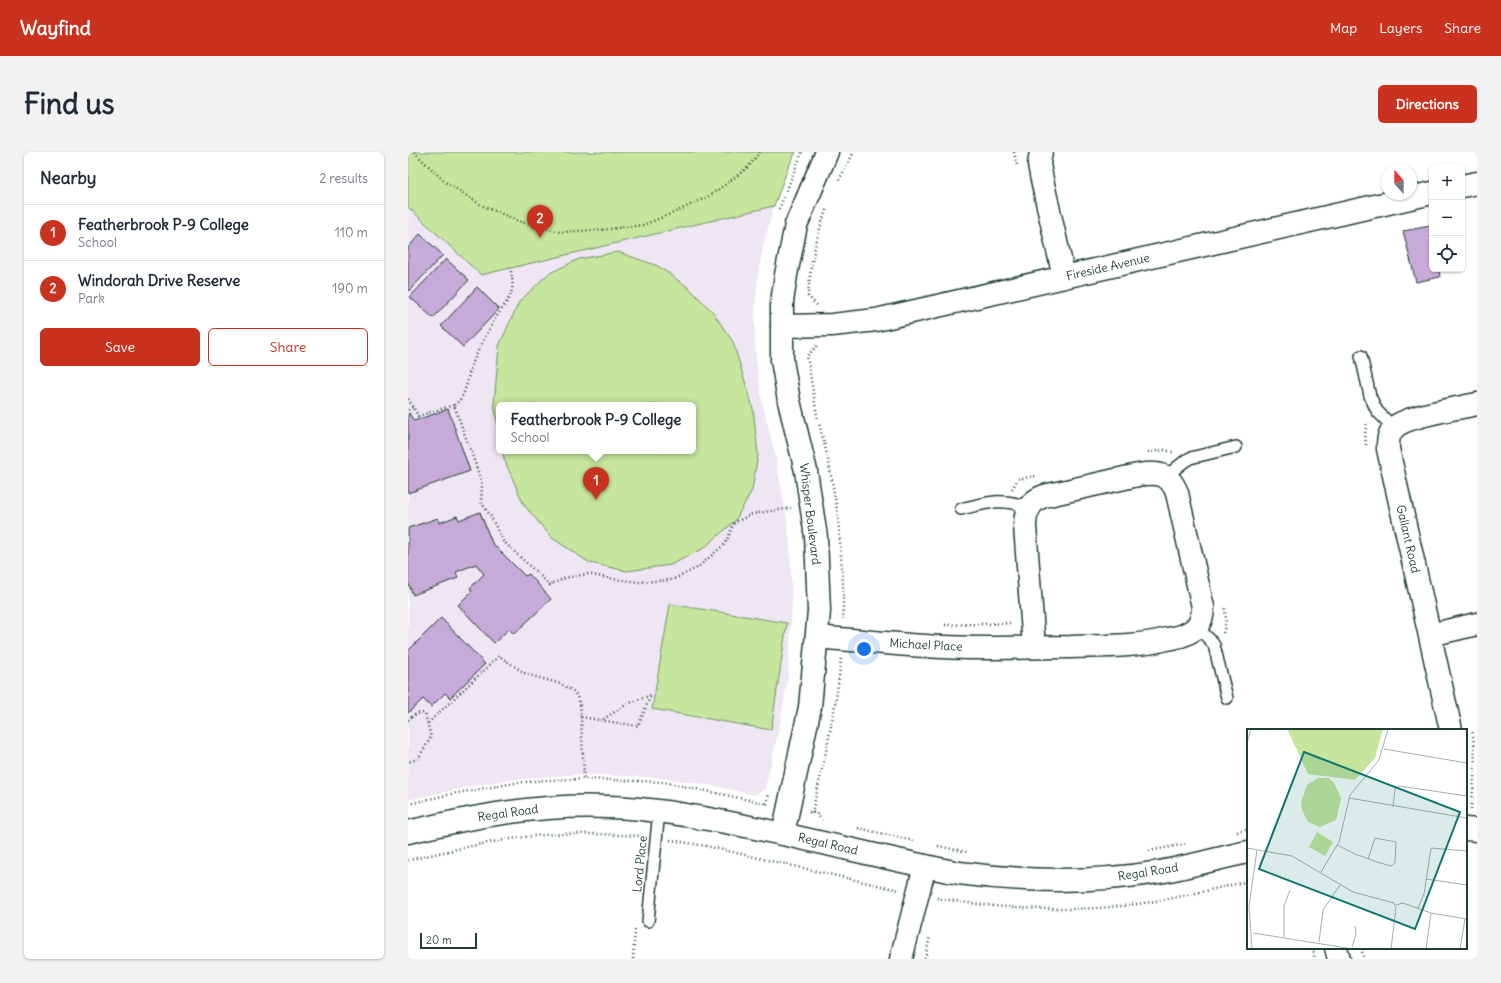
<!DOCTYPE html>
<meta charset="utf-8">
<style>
body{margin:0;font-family:Delius,sans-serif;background:#f2f2f3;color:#1f2937}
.controls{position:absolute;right:12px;top:12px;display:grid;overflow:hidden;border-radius:6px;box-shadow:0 1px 3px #0004}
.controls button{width:36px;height:36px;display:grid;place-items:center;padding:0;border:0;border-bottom:1px solid #e0e1e3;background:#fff;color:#1f2937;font:20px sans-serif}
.compass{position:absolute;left:973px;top:12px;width:36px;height:36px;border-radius:50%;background:#fff;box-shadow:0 1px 3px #0004;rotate:339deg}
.scale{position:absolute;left:12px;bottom:10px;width:57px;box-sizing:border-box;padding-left:4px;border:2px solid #1f3d34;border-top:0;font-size:11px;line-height:14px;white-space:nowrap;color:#1f3d34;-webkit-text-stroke:3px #fff;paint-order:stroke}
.you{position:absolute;left:456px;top:497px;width:14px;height:14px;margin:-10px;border:3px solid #fff;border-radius:50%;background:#1a73e8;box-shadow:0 0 0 6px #1a73e833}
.badge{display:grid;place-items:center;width:26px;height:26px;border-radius:50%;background:#c8321e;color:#fff;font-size:13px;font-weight:700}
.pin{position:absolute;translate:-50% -33px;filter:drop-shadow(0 1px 2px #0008)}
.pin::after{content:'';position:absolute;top:21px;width:14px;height:12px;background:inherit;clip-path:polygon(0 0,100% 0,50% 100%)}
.popup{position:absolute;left:88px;top:250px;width:200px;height:52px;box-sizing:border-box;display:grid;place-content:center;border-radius:6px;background:#fff;filter:drop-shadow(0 1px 3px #0005);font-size:13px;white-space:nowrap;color:#747a83}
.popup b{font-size:15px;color:#1f2937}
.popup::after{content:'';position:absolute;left:50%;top:100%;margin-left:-8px;border:8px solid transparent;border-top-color:#fff}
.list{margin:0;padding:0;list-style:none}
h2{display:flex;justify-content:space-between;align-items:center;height:52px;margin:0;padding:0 16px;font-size:17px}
h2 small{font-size:13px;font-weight:400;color:#747a83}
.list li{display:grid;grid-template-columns:26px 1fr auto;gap:12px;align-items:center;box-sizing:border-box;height:56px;padding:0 16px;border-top:1px solid #e0e1e3}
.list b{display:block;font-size:15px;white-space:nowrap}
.list p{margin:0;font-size:13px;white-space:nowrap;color:#747a83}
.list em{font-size:13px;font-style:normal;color:#747a83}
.actions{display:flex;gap:8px;padding:12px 16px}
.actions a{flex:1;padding:9px 0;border:1px solid #c8321e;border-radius:6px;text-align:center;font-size:14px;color:#c8321e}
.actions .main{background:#c8321e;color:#fff}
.icon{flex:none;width:22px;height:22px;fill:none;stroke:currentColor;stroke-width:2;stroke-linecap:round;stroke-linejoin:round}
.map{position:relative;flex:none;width:1069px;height:807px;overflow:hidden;border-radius:6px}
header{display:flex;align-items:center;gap:24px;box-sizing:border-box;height:56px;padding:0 20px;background:#c8321e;color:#fff}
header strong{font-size:19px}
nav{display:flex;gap:22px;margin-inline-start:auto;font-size:14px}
.intro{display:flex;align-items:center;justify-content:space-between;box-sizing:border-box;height:96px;padding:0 24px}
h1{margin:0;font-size:28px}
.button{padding:10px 18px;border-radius:6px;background:#c8321e;color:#fff;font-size:14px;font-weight:700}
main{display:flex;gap:24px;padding:0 24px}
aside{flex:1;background:#fff;border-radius:6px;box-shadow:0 1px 3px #0004}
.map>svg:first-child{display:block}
.built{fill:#eee6f3;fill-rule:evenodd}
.green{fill:#c6e59d;stroke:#729168}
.building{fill:#c7aad7;stroke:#1f3d34}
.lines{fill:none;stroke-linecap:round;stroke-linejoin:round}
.service-casing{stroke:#1f3d34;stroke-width:14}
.minor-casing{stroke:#1f3d34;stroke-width:25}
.tertiary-casing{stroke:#1f3d34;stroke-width:25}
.path{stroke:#1f3d34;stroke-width:2.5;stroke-dasharray:1 3;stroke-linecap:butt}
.service{stroke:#fff;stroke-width:11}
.minor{stroke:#fff;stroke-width:22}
.tertiary{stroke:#fff;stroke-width:22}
.labels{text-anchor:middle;stroke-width:3;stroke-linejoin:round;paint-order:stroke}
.street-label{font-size:12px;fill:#1f3d34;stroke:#fff}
.inset-road{fill:none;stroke:#a5b1ae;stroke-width:1}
.view{fill:#0f766e;fill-opacity:0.15;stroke:#0f766e;stroke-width:2}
.inset-edge{fill:none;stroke:#1f3d34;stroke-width:2}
</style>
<header>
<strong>Wayfind</strong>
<nav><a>Map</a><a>Layers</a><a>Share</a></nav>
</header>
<div class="intro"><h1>Find us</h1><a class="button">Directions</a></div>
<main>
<aside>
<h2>Nearby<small>2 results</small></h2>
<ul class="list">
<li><span class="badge">1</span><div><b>Featherbrook P-9 College</b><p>School</p></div><em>110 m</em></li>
<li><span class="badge">2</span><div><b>Windorah Drive Reserve</b><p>Park</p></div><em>190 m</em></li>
</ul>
<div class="actions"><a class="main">Save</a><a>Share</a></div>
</aside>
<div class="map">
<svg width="1069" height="807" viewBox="0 0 1069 807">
<rect width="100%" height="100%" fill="#fff"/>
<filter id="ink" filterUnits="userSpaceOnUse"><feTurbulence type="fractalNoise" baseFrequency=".025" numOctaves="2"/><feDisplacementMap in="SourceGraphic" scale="8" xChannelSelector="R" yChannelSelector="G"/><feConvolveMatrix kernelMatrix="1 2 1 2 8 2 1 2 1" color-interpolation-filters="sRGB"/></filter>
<g filter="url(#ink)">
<!-- built -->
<path class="built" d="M366 54 355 94 350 125 347 157V189L348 208 354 249 368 307 378 362 382 392 384 452 380 525 372 572 357 637 347 643 301 633 253 626 193 623H160L120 626 79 631 0 648V55L73 123ZM91 253H285V299H91Z"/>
<!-- green -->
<path class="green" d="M0 0H388L380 16 366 54 73 123 0 55Z
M210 100 250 114 281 136 304 159 325 190 345 256 350 302 344 338 327 369 296 396 263 413 219 419 182 411 144 386 116 353 96 307 95 299H285V253H91V280L86 252 91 194 111 150 140 122 171 107Z
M262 452 379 471 363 578 244 557Z"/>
<!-- building -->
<path class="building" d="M1022 74 1023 77H1024V117H1031L1032 125 1008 130 995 79Z
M12 82 35 103 0 140V96Z
M38 107 61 128 25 166 2 145Z
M69 135 91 157 55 195 33 174Z
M40 257 62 319 0 341V262L1 261 6 269Z
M72 360 84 391 117 424 121 422 143 447 106 482 101 477 86 491 50 453 64 439 62 436 76 422 68 412 48 420 50 426 5 443 0 430V376L30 366 31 371 49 364 51 368Z
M33 466 77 512 42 546 37 541 23 555 15 547 0 561V499Z"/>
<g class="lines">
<!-- service casing -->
<g class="service-casing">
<path id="service" d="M953 204 962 244 969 259 986 276
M757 325 777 309 782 306 828 295
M553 357C582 350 591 346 621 355
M789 475 802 488 806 493 819 546
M240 769 251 659"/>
</g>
<!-- minor casing -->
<g class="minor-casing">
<path id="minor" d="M633 0 631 12 633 23 656 125
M1054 34 1069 31
M374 174 424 173 468 168 1024 41
M1022 483 1069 472
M409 485C465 490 522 496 578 496 606 496 635 495 663 495 695 494 728 495 759 487 767 486 775 484 782 480 792 474 795 466 795 455L769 341C762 321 749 320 730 323L636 344C622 349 617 360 617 374L626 495
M1043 578 980 297C980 289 980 282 986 276 997 264 1051 256 1069 252
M1058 677 1069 678
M493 807 517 714"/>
</g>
<!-- tertiary casing -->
<g class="tertiary-casing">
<path id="tertiary" d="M0 680C68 664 131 652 201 655 240 656 279 663 317 670 396 685 473 706 551 721 618 730 684 731 751 720 781 715 810 706 840 700
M375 682 402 555 411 459 408 385 398 319 381 249 374 208V150L378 123 388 73 419 0
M928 796 931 807"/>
</g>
<!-- path -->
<path class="path" d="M6 0 36 29 73 53 113 70 152 80 193 78 235 73 270 59 301 44 322 29 340 15 352 0
M606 0 609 13
M431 28 446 0
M371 57 394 0
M409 153 400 144C402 114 408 84 419 56
M409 194 399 204 409 263 420 307 430 363 435 432V467
M0 247 5 255
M46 253C58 246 59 227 63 215 70 198 78 183 87 167 92 159 100 150 103 141 106 133 104 124 102 116
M0 258 5 255 10 264 46 253 72 325 74 334 73 350 82 363 95 389 142 433 157 426 179 422 205 427 231 430 264 428 289 416 318 391 326 371 344 362 383 356
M958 293 957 282 959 270
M740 300 756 298 765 300
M604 337 610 327 628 324
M537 473 604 471
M815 481 818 470 817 456
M173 565 230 574 243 543 219 552 194 568
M0 568C5 564 10 559 17 562L23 585 10 607 0 610
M20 571 91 504 118 522 153 532 165 539 169 544 172 552 173 565 176 627
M0 652 43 642 107 631 137 628 176 627 256 630 360 652
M358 652 361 642
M1063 657C1066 631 1069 604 1064 578
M401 660 408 661 414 668
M404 661C416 609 428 559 433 506
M450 676 506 689
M829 680 840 677
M262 688 298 694 491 738
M530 694 559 700
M741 699 777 692
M0 708C50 697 101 684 153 682 180 681 208 683 235 684
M529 746C590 757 653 760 714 754 757 749 798 739 840 729
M904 796 907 807
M953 796 956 807
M225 807 227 778
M517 807 522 784"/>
<!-- service -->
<use href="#service" class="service"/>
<!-- minor -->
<use href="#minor" class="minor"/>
<!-- tertiary -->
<use href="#tertiary" class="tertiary"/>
</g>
</g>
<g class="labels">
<!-- street labels -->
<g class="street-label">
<text transform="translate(700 115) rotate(-13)" y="4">Fireside Avenue</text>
<text transform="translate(402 362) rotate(83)" y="4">Whisper Boulevard</text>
<text transform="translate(1000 387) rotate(77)" y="4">Gallant Road</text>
<text transform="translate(518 493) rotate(3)" y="4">Michael Place</text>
<text transform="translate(100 661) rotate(-8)" y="4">Regal Road</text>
<text transform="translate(420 692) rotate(13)" y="4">Regal Road</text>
<text transform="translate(232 712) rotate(-84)" y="4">Lord Place</text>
<text transform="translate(740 720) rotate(-9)" y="4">Regal Road</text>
</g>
</g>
<!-- overview -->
<g transform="translate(839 577)">
<rect width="220" height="220" fill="#fff"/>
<path d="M44 0H136L128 29 108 51 61 45 41 2ZM71 49H82L87 54 94 69 89 91 73 98 61 93 55 81 54 73 60 56ZM70 103 86 113 78 127 62 118Z" fill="#c6e59d"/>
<path class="inset-road" d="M0 14 4 0M137 20 220 34M102 69 220 89M146 78 148 60 152 57 220 67M90 116 110 126 114 127 130 133 144 137 148 134 149 113 128 109 121 130M0 119 45 127 106 163 147 174 149 179 144 220M74 143 92 113 103 66 132 31 141 0M179 150 220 156M149 176 156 174 184 184 220 190M171 179 177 165 184 119 220 122M6 204 106 220M37 208V177L43 161M72 213 76 181 93 156M105 218 109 205 108 197M5 220 2 177 10 121M179 220 184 184M213 220 218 190"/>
<path class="view" d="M57 23 213 83 168 200 12 140Z"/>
<rect width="220" height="220" class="inset-edge"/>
</g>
</svg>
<div class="controls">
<button>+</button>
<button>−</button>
<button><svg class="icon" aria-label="locate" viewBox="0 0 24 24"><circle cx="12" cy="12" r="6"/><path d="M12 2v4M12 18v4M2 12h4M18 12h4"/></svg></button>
</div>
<svg class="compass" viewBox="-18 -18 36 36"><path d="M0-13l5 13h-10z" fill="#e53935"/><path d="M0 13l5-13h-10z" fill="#747a83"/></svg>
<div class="scale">20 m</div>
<div class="you"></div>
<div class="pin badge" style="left:188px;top:348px">1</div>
<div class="popup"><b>Featherbrook P-9 College</b>School</div>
<div class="pin badge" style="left:132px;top:86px">2</div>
</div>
</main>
